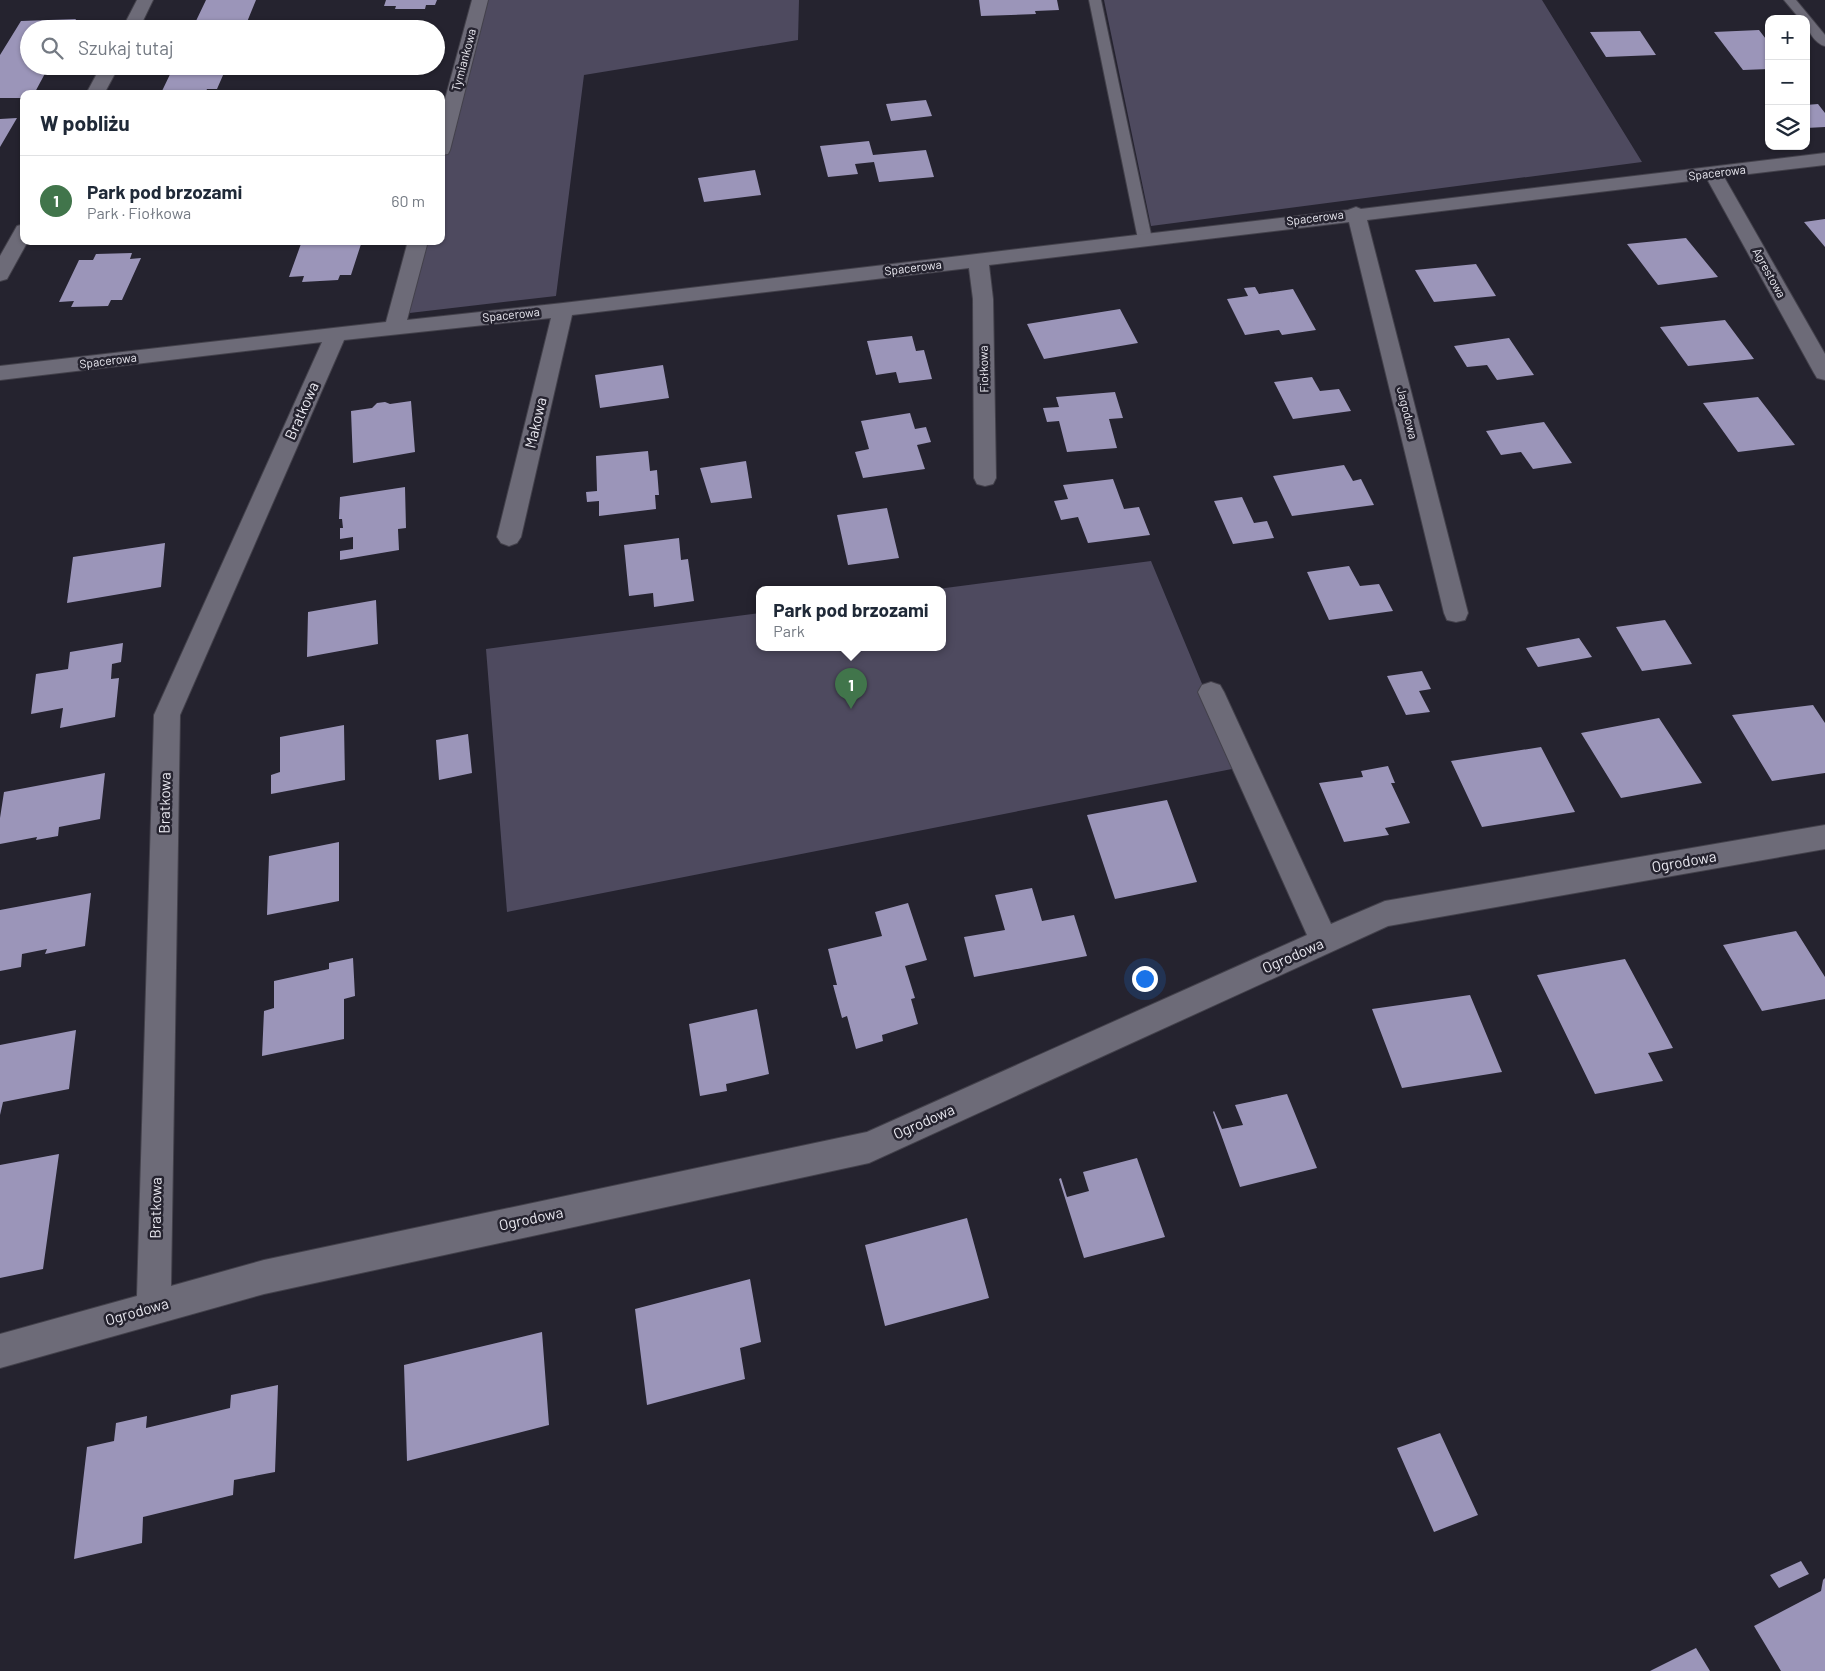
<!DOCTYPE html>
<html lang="pl">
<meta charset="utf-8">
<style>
body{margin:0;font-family:Barlow,sans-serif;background:#f6f6f7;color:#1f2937}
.controls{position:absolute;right:15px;top:15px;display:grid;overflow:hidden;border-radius:10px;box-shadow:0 1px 4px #0004}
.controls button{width:45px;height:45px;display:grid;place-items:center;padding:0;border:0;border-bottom:1px solid #e0e1e3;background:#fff;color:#1f2937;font:25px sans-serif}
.you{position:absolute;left:1144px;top:978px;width:18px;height:18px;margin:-12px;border:4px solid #fff;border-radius:50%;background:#1a73e8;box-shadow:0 0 0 8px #1a73e833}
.badge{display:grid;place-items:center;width:32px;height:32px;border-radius:50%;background:#41754b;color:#fff;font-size:16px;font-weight:700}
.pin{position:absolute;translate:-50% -41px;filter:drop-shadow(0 1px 2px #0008)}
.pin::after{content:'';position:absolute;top:26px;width:18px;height:15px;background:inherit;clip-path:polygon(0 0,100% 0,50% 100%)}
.popup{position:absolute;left:756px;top:586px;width:190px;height:65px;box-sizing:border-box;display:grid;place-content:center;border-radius:10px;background:#fff;filter:drop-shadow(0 1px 4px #0005);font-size:16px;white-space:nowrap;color:#747a83}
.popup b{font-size:19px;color:#1f2937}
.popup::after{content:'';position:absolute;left:50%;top:100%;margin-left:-10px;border:10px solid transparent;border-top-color:#fff}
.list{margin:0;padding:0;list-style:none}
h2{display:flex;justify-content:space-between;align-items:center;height:65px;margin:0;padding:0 20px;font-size:21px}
h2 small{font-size:16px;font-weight:400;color:#747a83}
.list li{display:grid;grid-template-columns:32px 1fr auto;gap:15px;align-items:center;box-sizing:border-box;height:90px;padding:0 20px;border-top:1px solid #e0e1e3}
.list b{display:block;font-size:19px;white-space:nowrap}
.list p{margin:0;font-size:16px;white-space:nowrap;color:#747a83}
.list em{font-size:16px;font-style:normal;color:#747a83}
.icon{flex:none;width:28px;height:28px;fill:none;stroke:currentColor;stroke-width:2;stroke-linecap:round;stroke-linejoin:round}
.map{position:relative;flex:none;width:1825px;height:1671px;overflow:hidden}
.search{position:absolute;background:#fff;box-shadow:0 1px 4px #0004;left:20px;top:20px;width:425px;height:55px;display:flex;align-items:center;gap:12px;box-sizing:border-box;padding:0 18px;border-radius:28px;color:#747a83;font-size:19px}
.panel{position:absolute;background:#fff;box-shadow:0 1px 4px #0004;left:20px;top:90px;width:425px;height:155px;border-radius:10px}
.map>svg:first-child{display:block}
.green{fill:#4e4a5f}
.building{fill:#9b95b9}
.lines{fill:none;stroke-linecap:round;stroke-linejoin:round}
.lane-casing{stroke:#43414b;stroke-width:2}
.street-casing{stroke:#43414b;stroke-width:2}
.lane{fill:#6d6b78;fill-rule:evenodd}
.street{fill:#6d6b78;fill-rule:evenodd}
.labels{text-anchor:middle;stroke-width:5;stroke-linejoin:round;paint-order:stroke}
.far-street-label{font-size:12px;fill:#eae9f1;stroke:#25232f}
.street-label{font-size:15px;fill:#eae9f1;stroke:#25232f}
</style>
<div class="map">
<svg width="1825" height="1671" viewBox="0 0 1825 1671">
<rect width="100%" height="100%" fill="#25232f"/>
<!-- green -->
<path class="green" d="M481 0H799L798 40 584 75 556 296 401 314 419 241H441V155Z
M1104 0H1542L1642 162 1151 226Z
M1151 561 1237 768 507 912 486 649 760 613V648H942V590H930Z"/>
<!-- building -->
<path class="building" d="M206 0H256L247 22H237L236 26 205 27 207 23H195Z
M386 0H437L435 5H426L425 9H395L396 6H384Z
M979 0H1057L1059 10 1035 11 1036 14 981 16Z
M76 19 71 29H29V66H49L34 94H24V98H0V55L21 21Z
M1759 30 1769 43V69L1743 70 1714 32Z
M1640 31 1656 55 1606 57 1590 32Z
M174 66H227L217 89H207L205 94H173L175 90 162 91Z
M363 66H416L415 70 405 71 404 75H373L374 71H361Z
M367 90H399L397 94H366Z
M926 100 932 116 891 121 886 104Z
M1818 104 1825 113V127L1806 128V105Z
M17 118 0 147V119Z
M869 141 873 155 926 150 934 177 879 182 874 162 855 164 858 174 828 177 820 146Z
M755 170 761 195 704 202 698 178Z
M1825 219V247L1804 222Z
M1686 238 1718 277 1658 285 1627 244Z
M302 241H362L351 275H340L338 280 302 282 304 276 289 277Z
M132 253 130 259 141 258 122 300H111L108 306 71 307 74 301 59 302 79 260H93L96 254Z
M1476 264 1496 296 1434 302 1415 270Z
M1255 287 1259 294 1293 289 1316 330 1282 335 1279 330 1245 335 1227 299 1248 296 1244 288Z
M1120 309 1138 343 1044 359 1027 324Z
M1725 320 1754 359 1688 366 1660 327Z
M912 336 916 351 924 350 932 379 899 383 896 372 876 375 867 341Z
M1509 338 1534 375 1497 380 1487 365 1467 367 1454 346Z
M663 365 669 398 600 408 595 375Z
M1312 377 1320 391 1339 389 1351 411 1293 419 1274 382Z
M1115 392 1123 418 1109 419 1117 448 1067 452 1059 421 1047 422 1043 408 1059 407 1056 397Z
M1758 397 1795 445 1738 452 1703 403Z
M411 401 415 452 353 463 351 411 372 408 377 403 385 402 390 404Z
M910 413 915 429 926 427 931 442 917 445 925 469 863 478 855 452 869 449 861 421Z
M1544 422 1572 463 1533 469 1521 452 1501 455 1486 431Z
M648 451 650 471 657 470 659 495H655L656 509 599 516V501L587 502 586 492 597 491 596 456Z
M746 461 752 498 711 503 700 468Z
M1344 465 1353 481 1361 479 1374 505 1292 516 1273 476Z
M1113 479 1124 509 1139 507 1150 535 1088 543 1078 517 1061 520 1054 501 1068 499 1063 485Z
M405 487 406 528 398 529 399 550 340 560V551L353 549V537L340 539V528H343L342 519H339L340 497Z
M1242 497 1254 523 1267 521 1274 538 1233 544 1214 501Z
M887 508 899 558 848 565 837 515Z
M679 538 681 560 688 559 694 601 654 607 653 593 629 596 624 545Z
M165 543 161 587 67 603 73 557Z
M1349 566 1360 586 1379 584 1393 611 1329 620 1307 572Z
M376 600 378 644 307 657 308 612Z
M1665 620 1692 664 1642 671 1616 627Z
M1579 638 1592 657 1538 667 1526 648Z
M123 643 121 662 112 664 111 679 119 678 115 717 60 728 63 708 31 714 36 674 68 669 70 652Z
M1422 671 1431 689 1419 691 1430 712 1406 715 1387 676Z
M1813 705 1825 723V773L1772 781 1732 715Z
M1659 718 1702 783 1621 798 1581 733Z
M344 725 345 780 271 794V775L280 772V737Z
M468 734 472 773 439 780 436 740Z
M1541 747 1575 812 1482 827 1451 761Z
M1388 766 1395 783H1391L1410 823 1385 828 1389 835 1344 842 1319 783 1363 777 1361 771Z
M105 773 100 819 59 827 58 836 36 840 37 837 0 844V818L4 792Z
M1167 800 1197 882 1115 899 1087 815Z
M339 842V901L267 915 269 856Z
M1032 888 1042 921 1074 915 1087 956 974 977 964 937 1005 930 995 895Z
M91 893 85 946 45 954 47 949 22 954 21 967 0 971V910Z
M908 903 927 960 905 966 915 998 911 999 918 1024 882 1035 883 1041 856 1049 847 1016 842 1018 833 985H837L828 949 882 936 875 912Z
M1796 931 1825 977V999L1762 1011 1723 945Z
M353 958 355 996 344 999V1039L262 1056 264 1011 274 1008V981L329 969V963Z
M1625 959 1673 1048 1648 1053 1663 1081 1595 1094 1537 975Z
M1470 995 1502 1072 1402 1088 1372 1009Z
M757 1009 769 1074 726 1084 727 1091 700 1096 689 1024Z
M76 1030 69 1089 3 1102 0 1115V1045Z
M1287 1094 1317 1168 1240 1187 1213 1112 1214 1111 1222 1129 1243 1125 1235 1105Z
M59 1154 43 1269 0 1278V1165Z
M1137 1158 1165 1237 1084 1258 1059 1179 1061 1178 1067 1197 1089 1191 1083 1172Z
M967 1218 989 1298 885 1326 865 1245Z
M750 1279 761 1342 740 1348 745 1379 647 1405 635 1309Z
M542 1332 549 1425 407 1461 404 1365Z
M278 1385 275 1472 234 1480 233 1495 143 1517 142 1543 74 1559 87 1447 114 1441 116 1423 147 1416 146 1428 230 1408 231 1395Z
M1440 1433 1478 1515 1434 1532 1397 1448Z
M1801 1561 1809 1574 1779 1588 1770 1575Z
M1825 1578V1671H1781L1754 1626 1821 1591 1823 1580Z
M1696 1648 1710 1671H1650Z"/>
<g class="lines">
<!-- lane casing -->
<g class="lane-casing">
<path id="lane" d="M1089 0H1101L1152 239 1145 243 1138 239Z
M1784 0H1796L1825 35V46C1815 44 1806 29 1806 19H1800Z"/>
</g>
<!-- street casing -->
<g class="street-casing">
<path id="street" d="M137 0H153L139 29H122Z
M472 0H488L450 150 448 154 441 155V114Z
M101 66H119L104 94H86Z
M1825 153V165L1724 177 1825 354V380L1817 378 1814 373 1707 179 1367 220 1468 613 1465 620 1456 622 1447 620 1444 613 1349 222 989 265 993 299 996 478 993 484 985 486 977 484 974 478 973 299 969 268 572 315 521 537 517 543 509 546 501 543 497 537 551 318 344 340 180 715 171 1286 264 1260 867 1132 1307 935 1198 692 1202 685 1211 682 1220 685 1224 692 1331 924 1385 901 1825 825V849L1388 926 869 1163 264 1294 0 1368V1334L137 1296 154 715 322 342 0 380V366L386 322 408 241H428L407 320 563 303 1348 210 1356 207 1361 209Z
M24 224V241H28L7 279 0 281V256L17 226Z"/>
</g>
<!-- lane -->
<use href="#lane" class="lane"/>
<!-- street -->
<use href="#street" class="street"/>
</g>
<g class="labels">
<!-- far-street labels -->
<g class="far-street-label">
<text transform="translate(464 60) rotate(-75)" y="4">Tymiankowa</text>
<text transform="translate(1717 173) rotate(-7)" y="4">Spacerowa</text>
<text transform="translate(1315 218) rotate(-7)" y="4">Spacerowa</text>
<text transform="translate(913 268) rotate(-7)" y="4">Spacerowa</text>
<text transform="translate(1769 273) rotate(61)" y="4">Agrestowa</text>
<text transform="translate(511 315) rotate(-6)" y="4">Spacerowa</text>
<text transform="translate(108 361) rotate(-7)" y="4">Spacerowa</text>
<text transform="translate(984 369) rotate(-91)" y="4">Fiołkowa</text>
<text transform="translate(1407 413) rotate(76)" y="4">Jagodowa</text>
</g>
<!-- street labels -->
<g class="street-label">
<text transform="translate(302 411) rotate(-66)" y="5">Bratkowa</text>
<text transform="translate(536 423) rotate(-77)" y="5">Makowa</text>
<text transform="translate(165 803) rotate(-89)" y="5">Bratkowa</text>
<text transform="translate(1684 862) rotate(-10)" y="5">Ogrodowa</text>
<text transform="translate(1293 956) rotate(-24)" y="5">Ogrodowa</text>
<text transform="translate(924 1122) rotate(-24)" y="5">Ogrodowa</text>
<text transform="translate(156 1208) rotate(-89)" y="5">Bratkowa</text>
<text transform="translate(531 1219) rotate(-12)" y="5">Ogrodowa</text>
<text transform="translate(137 1312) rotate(-16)" y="5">Ogrodowa</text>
</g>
</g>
</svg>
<div class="controls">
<button>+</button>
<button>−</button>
<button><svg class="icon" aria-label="layers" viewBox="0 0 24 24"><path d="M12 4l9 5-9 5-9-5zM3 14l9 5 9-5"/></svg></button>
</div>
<div class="you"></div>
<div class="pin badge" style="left:851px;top:709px">1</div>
<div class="popup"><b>Park pod brzozami</b>Park</div>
<div class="search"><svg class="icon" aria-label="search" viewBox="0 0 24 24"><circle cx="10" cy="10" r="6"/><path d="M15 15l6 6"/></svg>Szukaj tutaj</div>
<section class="panel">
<h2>W pobliżu<small></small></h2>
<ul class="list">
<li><span class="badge">1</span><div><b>Park pod brzozami</b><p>Park · Fiołkowa</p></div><em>60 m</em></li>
</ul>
</section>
</div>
